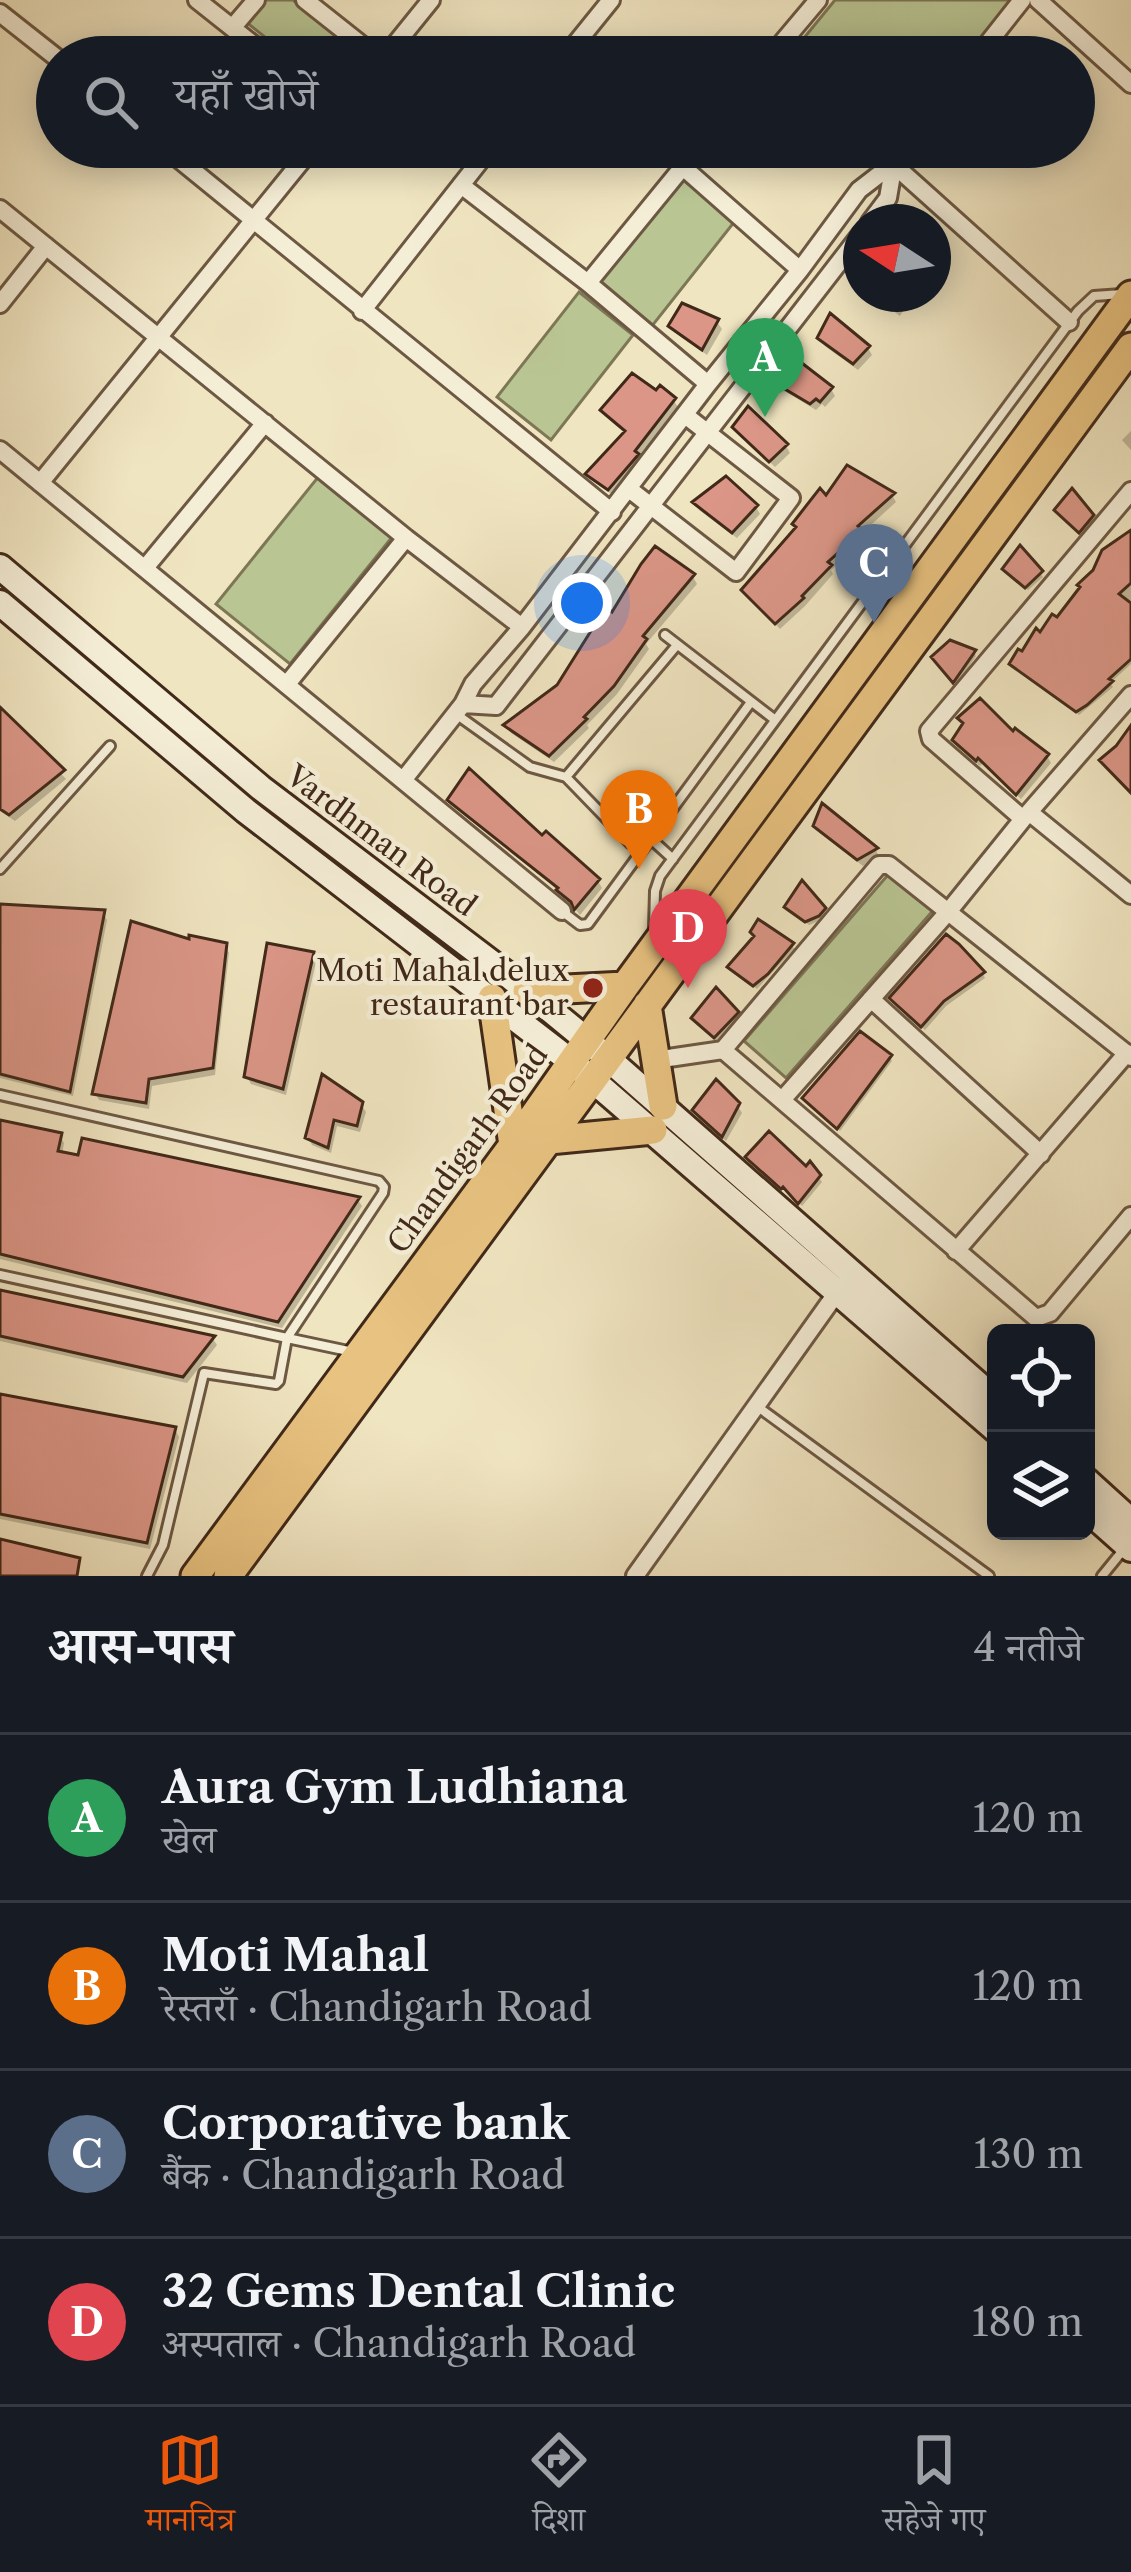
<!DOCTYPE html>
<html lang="hi">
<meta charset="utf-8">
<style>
body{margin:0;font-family:"Libre Caslon Text","Noto Serif Devanagari",serif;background:#20242c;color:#f1f3f6}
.controls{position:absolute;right:36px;bottom:36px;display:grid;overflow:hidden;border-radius:18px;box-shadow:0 6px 30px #0003}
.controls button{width:108px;height:108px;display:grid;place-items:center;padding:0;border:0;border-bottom:3px solid #363941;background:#171b24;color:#f1f3f6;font:60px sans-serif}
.compass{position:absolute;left:843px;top:204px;width:108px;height:108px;border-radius:50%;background:#171b24;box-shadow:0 6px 30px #0003;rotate:282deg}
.you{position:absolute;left:582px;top:603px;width:42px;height:42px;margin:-30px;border:9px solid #fff;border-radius:50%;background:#1a73e8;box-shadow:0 0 0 18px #1a73e833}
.badge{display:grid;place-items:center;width:78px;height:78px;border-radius:50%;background:#ea580c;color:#fff;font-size:39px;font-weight:700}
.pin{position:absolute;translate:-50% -99px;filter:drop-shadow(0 3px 6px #0008)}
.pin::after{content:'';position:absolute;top:63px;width:42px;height:36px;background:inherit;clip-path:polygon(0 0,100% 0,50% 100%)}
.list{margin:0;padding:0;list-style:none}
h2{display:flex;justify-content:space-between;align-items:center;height:156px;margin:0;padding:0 48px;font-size:51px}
h2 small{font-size:39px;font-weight:400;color:#9ea1a6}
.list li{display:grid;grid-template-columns:78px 1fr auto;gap:36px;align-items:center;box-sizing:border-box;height:168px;padding:0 48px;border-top:3px solid #363941}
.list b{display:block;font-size:45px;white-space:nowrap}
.list p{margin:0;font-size:39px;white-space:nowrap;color:#9ea1a6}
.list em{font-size:39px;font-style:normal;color:#9ea1a6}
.icon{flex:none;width:66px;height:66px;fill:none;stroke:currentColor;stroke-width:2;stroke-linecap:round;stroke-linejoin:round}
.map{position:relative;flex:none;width:1131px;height:1576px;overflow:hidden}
.search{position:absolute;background:#171b24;box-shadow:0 6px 30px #0003;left:36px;right:36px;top:36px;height:132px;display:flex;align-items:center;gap:30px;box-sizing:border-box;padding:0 42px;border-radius:66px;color:#9ea1a6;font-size:45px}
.sheet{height:828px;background:#171b24}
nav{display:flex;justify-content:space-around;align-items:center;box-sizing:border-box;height:168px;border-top:3px solid #363941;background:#171b24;font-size:33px;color:#9ea1a6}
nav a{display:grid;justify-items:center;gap:6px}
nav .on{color:#ea580c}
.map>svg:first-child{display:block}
.green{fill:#b9c593;stroke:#7d7756;stroke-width:3}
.shadow{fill:#0003}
.building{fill:#db9687;stroke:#412919;stroke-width:3}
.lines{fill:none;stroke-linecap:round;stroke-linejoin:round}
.lane-casing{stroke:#6d5843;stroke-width:14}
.street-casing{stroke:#6d5843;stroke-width:22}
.secondary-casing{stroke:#412919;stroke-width:30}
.primary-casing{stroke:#412919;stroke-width:33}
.lane{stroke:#f5eed7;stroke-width:8}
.street{stroke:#f5eed7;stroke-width:16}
.secondary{stroke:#f5eed7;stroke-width:24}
.primary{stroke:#e8c280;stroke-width:27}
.poi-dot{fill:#8f2418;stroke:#f5eed7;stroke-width:4.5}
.labels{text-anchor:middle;stroke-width:9;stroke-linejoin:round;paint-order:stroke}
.street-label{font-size:30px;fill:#412919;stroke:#f5eed7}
.poi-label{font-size:30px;fill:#412919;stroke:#f5eed7;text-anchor:end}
</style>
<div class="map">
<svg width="1131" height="1576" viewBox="0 0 1131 1576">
<rect width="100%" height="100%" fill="#f0e5c1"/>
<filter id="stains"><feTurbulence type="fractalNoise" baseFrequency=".00167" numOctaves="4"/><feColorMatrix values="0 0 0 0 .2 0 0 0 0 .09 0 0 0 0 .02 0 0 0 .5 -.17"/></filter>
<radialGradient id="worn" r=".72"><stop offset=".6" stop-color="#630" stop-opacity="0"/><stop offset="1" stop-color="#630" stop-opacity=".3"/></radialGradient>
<!-- green -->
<path class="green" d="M264 0H293L364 57H290L246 22Z
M835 0H1012L965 57H793L790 55Z
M681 178 735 221 652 326 598 283Z
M579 292 633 335 551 440 497 397Z
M323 471 397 531 290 664 216 604Z
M894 868 937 906 786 1078 744 1041Z"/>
<!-- shadow -->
<path class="shadow" d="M870 294H910L911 297 900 316Z
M717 322 722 329 707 355 676 333 672 326Z
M820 338 868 348 872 355 858 370 825 346Z
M772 379 831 389 835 396 825 407 822 404 816 410 776 386Z
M673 400 678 407 638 459 640 463 613 495 593 481 589 474 627 434 608 418 604 411Z
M736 428 786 446 790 453 775 467 740 435Z
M1131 431V450L1122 440Z
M848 469 892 495 896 502 861 534 865 540 831 570 833 574 805 606 780 629 744 591 826 499Z
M695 503 756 507 760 514 737 538 699 510Z
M1060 514 1092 516 1094 521 1082 535Z
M1131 533V664L1110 683 1113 687 1079 715 1013 664 1057 621Z
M1008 573H1040L1043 577 1028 590Z
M693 577 697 584 646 644 649 649 617 694 587 725 589 728 554 762 511 733 507 726 560 687 613 616Z
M974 653 976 656 956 685 938 662Z
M0 711 66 779 15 821 0 811Z
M965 726 1013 736 1047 756 1051 763 1021 799 983 763 980 766 959 747 955 740Z
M450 800 542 839 598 881 602 888 580 915 560 890 455 807Z
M823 808 876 850 879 857 863 866 820 833 816 826Z
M0 908 103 913 107 920 73 1096 0 1078Z
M823 910 826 914 821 920 809 925 790 911Z
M757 938 792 945 794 949 757 989 733 971Z
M225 945 229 953 215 1075 152 1086 149 1109 99 1100 95 1093Z
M312 955 316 962 286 1095 251 1084 247 1077Z
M983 974 985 978 946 1006 925 1030 896 1004Z
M736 1014 740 1021 719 1044 695 1018Z
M890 1057 892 1061 840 1131 808 1103Z
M323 1078 361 1104 366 1112 360 1132 337 1126 331 1153 312 1145 308 1137Z
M737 1105 742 1113 726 1141 699 1118 695 1110Z
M0 1123 60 1136 64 1143 62 1155 80 1159 84 1141 358 1200 362 1206 282 1328 0 1259Z
M751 1162 807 1171 810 1166 822 1182 802 1206 787 1189 785 1191Z
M0 1293 213 1339 217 1345 187 1383 0 1341Z
M0 1397 175 1429 179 1437 150 1549 0 1519Z"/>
<!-- building -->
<path class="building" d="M682 303 719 319 702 350 668 326Z
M830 313 870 346 853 364 817 338Z
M794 357 833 387 820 402 816 399 810 404 768 379Z
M632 373 656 390 660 385 676 398 635 451 639 454 608 490 585 474 625 431 600 410Z
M748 406 788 444 769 462 732 427Z
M847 465 895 493 858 526 863 531 828 562 832 565 802 596 804 598 775 624 741 590 796 527 792 524 820 488 826 495Z
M726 476 758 505 732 533 692 502Z
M1072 488 1094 515 1079 533 1054 510Z
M1131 530V583L1119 594 1131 603V659L1109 679 1113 681 1087 705 1076 712 1009 664 1018 649 1022 651 1036 628 1040 632 1052 614 1057 617 1080 587 1077 585 1093 570 1102 550Z
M1020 545 1043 571 1025 588 1002 569Z
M655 546 695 574 643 636 647 639 614 686 584 717 587 719 549 756 503 725 557 685 606 607 612 612 641 564Z
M950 640 976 650 953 683 931 657Z
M980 698 1013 731 1015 728 1049 754 1016 795 978 758 976 761 952 740 963 723 957 718Z
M0 707 65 770 9 815 0 809Z
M1131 725V793L1099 760 1116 746Z
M469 768 542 835 546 831 600 879 574 910 571 902 556 890 558 888 447 800Z
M822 803 878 848 857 860 813 826Z
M802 880 826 908 819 916 805 922 784 907Z
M0 904 105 910 70 1092 0 1074Z
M758 919 794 943 768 974 753 986 727 967 754 936 750 932Z
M131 921 189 939V935L227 943 213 1068 149 1079 146 1103 92 1094Z
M946 934 959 944 985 972 944 1001 921 1027 889 998Z
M267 943 314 952 283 1089 244 1077Z
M716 987 739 1012 714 1038 691 1018Z
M860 1031 892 1055 837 1129 802 1098Z
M322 1074 363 1102 357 1126 334 1120 328 1148 305 1138Z
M716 1079 740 1103 722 1137 692 1110Z
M0 1120 62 1133 58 1151 78 1155 82 1138 360 1197 278 1322 0 1254Z
M769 1131 806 1166 810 1161 821 1175 798 1204 783 1187 781 1189 745 1157Z
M0 1290 215 1336 183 1377 0 1336Z
M0 1394 176 1427 147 1543 0 1514Z
M0 1539 80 1558 77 1576H0Z"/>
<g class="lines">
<!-- lane casing -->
<g class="lane-casing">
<path id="lane" d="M665 635 774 719
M456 714 530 767 566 777
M673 859 651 839 638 833 630 843 566 777 677 645
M0 869 110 746
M563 912 580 925 588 924 751 702
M654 929 655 891 660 876 1078 311 1094 296 1122 294
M0 1095 379 1181 384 1187 383 1193 287 1338 0 1275
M758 1407 989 1576
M147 1576 163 1545 204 1373 276 1384 279 1381 287 1338 353 1352
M1102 1576 1124 1549"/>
</g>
<!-- street casing -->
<g class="street-casing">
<path id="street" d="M197 0 269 57
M305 0 377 57
M1038 0 1131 84
M0 13 57 58
M233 27 256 0
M385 57 431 0
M565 57 611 0
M770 57 818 0
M977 57 1022 0
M164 147 612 512
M874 147 1069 322
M683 167 800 270
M461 185 588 283 708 384
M0 209 406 538 522 627
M870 222 888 198 894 163
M588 283 699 147
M0 304 46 246
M362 311 491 147
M0 450 562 911
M40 483 313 147
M629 489 736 572 791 498 685 415
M145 568 265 423
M287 684 406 538
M463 704 496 706 861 234
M404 779 463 704 473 684 522 627 708 384 800 270 859 190 894 163 906 147
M1029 812 1131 895
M1023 819 931 739 929 731 1131 491
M871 999 1041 1154
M723 1050 1036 1318 1050 1313 1131 1216
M655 1060 723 1050 879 865H889L1131 1057
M782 1100 948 912 1023 819 1131 695
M956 1251 1127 1053
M635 1576 838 1291"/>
</g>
<!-- secondary casing -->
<g class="secondary-casing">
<path id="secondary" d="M0 567 261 788 509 976 588 1041 996 1400
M0 603 246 811 573 1063 996 1430
M1086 1480 1131 1521
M1086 1509 1131 1549"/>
</g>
<!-- primary casing -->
<g class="primary-casing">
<path id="primary" d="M527 991 625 986
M492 998 513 1145
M647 1005 663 1106
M549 1140 653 1130
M195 1576 513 1145 625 986 1131 295
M228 1576 1131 347"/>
</g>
<!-- lane -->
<use href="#lane" class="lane"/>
<!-- street -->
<use href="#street" class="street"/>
<!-- secondary -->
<use href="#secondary" class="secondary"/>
<!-- primary -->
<use href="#primary" class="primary"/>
</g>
<!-- markers -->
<circle class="poi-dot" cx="593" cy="988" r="12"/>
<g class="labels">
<!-- street labels -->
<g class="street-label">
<text transform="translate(381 841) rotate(37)" y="10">Vardhman Road</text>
<text transform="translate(468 1149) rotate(-54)" y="10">Chandigarh Road</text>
</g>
<!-- poi labels -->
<g class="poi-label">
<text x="569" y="981">Moti Mahal delux<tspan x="569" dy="34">restaurant bar</tspan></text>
</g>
</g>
<rect width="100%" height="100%" filter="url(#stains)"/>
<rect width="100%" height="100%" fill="url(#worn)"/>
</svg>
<div class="controls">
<button><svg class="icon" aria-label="locate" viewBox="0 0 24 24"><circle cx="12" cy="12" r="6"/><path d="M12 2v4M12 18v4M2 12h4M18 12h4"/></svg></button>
<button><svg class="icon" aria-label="layers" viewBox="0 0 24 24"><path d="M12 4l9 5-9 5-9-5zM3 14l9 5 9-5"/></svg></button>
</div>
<svg class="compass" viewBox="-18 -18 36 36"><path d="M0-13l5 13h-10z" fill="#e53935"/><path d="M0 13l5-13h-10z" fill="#9ea1a6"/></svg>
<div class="you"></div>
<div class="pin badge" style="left:765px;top:417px;background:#2e9e5b">A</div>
<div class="pin badge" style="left:639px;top:869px;background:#e8710a">B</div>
<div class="pin badge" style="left:874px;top:623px;background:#5c6f8a">C</div>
<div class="pin badge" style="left:688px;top:988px;background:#e0444e">D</div>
<div class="search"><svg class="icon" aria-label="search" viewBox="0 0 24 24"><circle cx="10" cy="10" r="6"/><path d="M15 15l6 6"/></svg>यहाँ खोजें</div>
</div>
<section class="sheet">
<h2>आस-पास<small>4 नतीजे</small></h2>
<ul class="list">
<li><span class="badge" style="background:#2e9e5b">A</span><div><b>Aura Gym Ludhiana</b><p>खेल</p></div><em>120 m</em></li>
<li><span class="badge" style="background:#e8710a">B</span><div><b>Moti Mahal</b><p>रेस्तराँ · Chandigarh Road</p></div><em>120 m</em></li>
<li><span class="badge" style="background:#5c6f8a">C</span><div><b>Corporative bank</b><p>बैंक · Chandigarh Road</p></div><em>130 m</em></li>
<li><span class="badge" style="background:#e0444e">D</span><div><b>32 Gems Dental Clinic</b><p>अस्पताल · Chandigarh Road</p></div><em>180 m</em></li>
</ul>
</section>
<nav>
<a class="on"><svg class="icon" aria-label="map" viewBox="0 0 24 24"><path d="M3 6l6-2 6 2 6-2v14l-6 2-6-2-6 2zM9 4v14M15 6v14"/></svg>मानचित्र</a>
<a><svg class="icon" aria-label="directions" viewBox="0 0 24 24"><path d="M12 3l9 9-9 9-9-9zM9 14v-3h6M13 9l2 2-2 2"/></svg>दिशा</a>
<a><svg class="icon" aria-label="saved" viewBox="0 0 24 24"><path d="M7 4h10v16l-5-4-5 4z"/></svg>सहेजे गए</a>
</nav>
